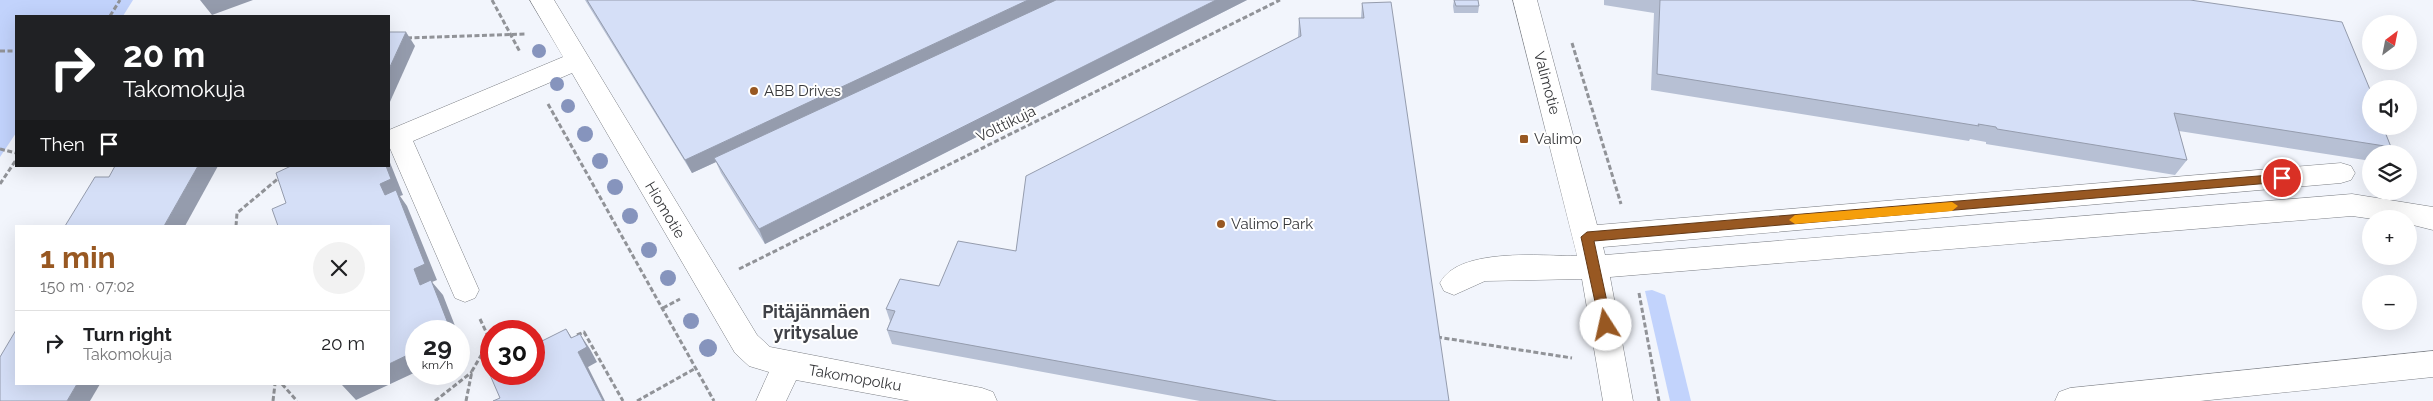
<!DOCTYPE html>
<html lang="en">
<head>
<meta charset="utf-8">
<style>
  body { margin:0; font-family:Raleway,sans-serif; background:#f2f2f2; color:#202124; height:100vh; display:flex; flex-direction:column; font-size:19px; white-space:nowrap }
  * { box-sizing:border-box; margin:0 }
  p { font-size:16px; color:#757577 }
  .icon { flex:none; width:28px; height:28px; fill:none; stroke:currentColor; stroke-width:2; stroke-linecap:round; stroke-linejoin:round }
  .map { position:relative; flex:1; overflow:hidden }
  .drawer { position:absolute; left:15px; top:225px; width:375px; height:160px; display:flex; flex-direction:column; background:#fff; border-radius:0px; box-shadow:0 5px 20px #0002 }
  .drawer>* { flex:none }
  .top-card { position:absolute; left:15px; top:15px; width:375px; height:152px; border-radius:0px; box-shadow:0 5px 20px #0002; background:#202124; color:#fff; overflow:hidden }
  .needle { width:32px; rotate:32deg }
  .tools { position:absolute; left:2362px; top:15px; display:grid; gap:10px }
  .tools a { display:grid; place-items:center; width:55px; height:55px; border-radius:50%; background:#fff; box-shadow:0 5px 20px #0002; font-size:25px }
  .speed { position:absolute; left:405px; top:320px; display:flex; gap:10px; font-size:25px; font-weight:700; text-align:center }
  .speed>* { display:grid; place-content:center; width:65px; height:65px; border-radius:50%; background:#fff; box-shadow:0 5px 20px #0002; line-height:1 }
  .speed small { font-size:12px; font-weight:400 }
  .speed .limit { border:8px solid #d22; background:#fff; color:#111 }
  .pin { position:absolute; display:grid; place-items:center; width:42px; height:42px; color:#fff; margin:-21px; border:2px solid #fff; border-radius:50%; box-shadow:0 1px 5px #0007 }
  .me { position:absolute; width:55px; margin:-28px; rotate:350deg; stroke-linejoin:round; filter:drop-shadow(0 0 4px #0008) }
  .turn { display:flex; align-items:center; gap:18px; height:105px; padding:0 25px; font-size:22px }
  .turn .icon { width:65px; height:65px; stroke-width:2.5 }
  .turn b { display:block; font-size:35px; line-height:42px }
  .then { display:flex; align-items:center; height:48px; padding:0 25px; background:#0003; gap:10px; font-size:19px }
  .round { display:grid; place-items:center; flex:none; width:52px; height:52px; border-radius:26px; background:#f2f2f2 }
  .summary { display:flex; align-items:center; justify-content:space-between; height:85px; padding:0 25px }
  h1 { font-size:30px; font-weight:700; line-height:38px; color:#985822 }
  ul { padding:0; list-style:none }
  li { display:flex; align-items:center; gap:15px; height:65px; padding:0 25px; border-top:1px solid #e0e0e0 }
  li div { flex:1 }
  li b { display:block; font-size:19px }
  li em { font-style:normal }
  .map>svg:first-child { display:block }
</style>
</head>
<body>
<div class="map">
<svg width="2433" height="401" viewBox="0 0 2433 401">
  <rect width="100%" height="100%" fill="#f2f5fc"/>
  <g fill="#c2d3fc">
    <path d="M 0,0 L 133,0 L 123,16 L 16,16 L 16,133 L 0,157 Z"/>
    <path d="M 1652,290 L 1665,295 L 1691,401 L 1670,401 L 1645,291 Z"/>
  </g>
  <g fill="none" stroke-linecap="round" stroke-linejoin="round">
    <g stroke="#7c7f85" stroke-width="1">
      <g id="minor">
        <path d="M 530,0 L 554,0 L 757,335 L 770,347 L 982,388 L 993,392 L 997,401 L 910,401 L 796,380 L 786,401 L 756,401 L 769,372 L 749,366 L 735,353 L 572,73 L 413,141 L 479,290 L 475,298 L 465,302 L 455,298 L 389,146 L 389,130 L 563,57 Z"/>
        <path d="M 1513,0 L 1537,0 L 1597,225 L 2341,163 L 2351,166 L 2355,173 L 2351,180 L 2341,183 L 1603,247 L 1605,255 L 2352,194 L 2433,207 L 2433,230 L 2409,224 L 2409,219 L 2373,219 L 2352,216 L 1610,277 L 1633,401 L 1603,401 L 1582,279 L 1485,281 L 1454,295 L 1444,291 L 1440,283 C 1458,247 1542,256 1577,256 Z"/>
        <path d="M 2433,351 L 2433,377 L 2200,401 L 2055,401 L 2059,392 L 2070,388 Z"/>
      </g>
    </g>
    <g stroke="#919398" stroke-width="3" stroke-dasharray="5 2.5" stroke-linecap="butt">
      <path d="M 492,0 L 520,52"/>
      <path d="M 110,16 L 120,0"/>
      <path d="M 407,38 L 526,34"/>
      <path d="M 1572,43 L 1621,204"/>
      <path d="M 0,51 L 16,51"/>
      <path d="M 548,104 L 714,401"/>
      <path d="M 0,149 L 16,153"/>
      <path d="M 0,184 L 16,160"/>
      <path d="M 236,226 L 237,213 L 280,177"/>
      <path d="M 739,269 L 1280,0"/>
      <path d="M 1639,293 L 1659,401"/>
      <path d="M 663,308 L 680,299"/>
      <path d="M 480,319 L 490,340"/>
      <path d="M 502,331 L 519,323 L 522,331"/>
      <path d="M 577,335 L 584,332 L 623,401"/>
      <path d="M 1437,337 L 1572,358"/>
      <path d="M 282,384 L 297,401"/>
      <path d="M 273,401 L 275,384"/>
      <path d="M 435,401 L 472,372"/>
      <path d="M 466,401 L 472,371 L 490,340"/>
      <path d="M 637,401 L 696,368"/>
    </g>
    <use href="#minor" fill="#fff" fill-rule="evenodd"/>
  </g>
  <g fill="#8694bd">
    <circle cx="539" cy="51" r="7"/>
    <circle cx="557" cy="84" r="7"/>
    <circle cx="568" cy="106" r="7"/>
    <circle cx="585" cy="134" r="8"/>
    <circle cx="600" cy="161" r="8"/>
    <circle cx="615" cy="187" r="8"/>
    <circle cx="630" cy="216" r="8"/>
    <circle cx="649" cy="250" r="8"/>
    <circle cx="668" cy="278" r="8"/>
    <circle cx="691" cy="321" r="8"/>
    <circle cx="708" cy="348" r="9"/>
  </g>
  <g fill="#b7c0d4">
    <path d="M 585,0 L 1247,0 L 765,244 L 721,173 L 716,162 L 692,173 Z"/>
    <path d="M 1454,0 L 1479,6 L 1478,13 L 1454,13 L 1453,6 Z"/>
    <path d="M 1604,0 L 2190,0 L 2386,127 L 2384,129 L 2391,147 L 2384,154 L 2371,154 L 2371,161 L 2179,131 L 2187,160 L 2175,175 L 1986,144 L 1986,142 L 1970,139 L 1969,141 L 1651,90 L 1654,13 L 1604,5 Z"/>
    <path d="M 1362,3 L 1449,401 L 1200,401 L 892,344 L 887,330 L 890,321 L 886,309 L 939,286 L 1016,251 L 1298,37 L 1299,18 L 1361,18 Z"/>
  </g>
  <g fill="#959cad">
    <path d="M 200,0 L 253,0 L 212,15 Z"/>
    <path d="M 1028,0 L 1060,0 L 714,158 L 716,162 L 692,173 L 685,160 Z"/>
    <path d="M 1216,0 L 1247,0 L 765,244 L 759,229 Z"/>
    <path d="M 406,32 L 415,46 L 389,104 L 389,69 Z"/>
    <path d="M 389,160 L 403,195 L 400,196 L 407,206 L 437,280 L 432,282 L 443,295 L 457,331 L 451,331 L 420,285 L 380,184 L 386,166 L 389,166 Z"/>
    <path d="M 198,166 L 218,166 L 185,226 L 164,226 Z"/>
    <path d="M 566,329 L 576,344 L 580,334 L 590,349 L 597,362 L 588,367 L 605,401 L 603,401 Z"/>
    <path d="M 459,335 L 465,349 L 459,352 Z"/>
    <path d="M 416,351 L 416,372 L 356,400 L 342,385 L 345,384 L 389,384 L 389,364 Z"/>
    <path d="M 77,384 L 100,384 L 90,401 L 67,401 Z"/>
  </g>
  <g fill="#d5dff7" stroke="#959cad">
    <path d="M 587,0 L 1028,0 L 685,160 Z"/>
    <path d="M 1056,0 L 1216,0 L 759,229 L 714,158 Z"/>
    <path d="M 1454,0 L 1478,0 L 1479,6 L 1456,6 Z"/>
    <path d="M 1660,0 L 2190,0 L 2342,22 L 2371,92 L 2371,126 L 2386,126 L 2386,127 L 2383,127 L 2391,147 L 2174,113 L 2187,160 L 1997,129 L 1996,127 L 1978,124 L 1979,126 L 1657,74 Z"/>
    <path d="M 1391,2 L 1449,401 L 1277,401 L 887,330 L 895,311 L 886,309 L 900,279 L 939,286 L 958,241 L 1016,251 L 1026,176 L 1301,36 L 1299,18 L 1364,18 L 1362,3 Z"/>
    <path d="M 389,32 L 406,32 L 389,69 Z"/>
    <path d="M 115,166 L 198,166 L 164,226 L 65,226 L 95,177 L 109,177 Z"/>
    <path d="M 291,166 L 386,166 L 391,179 L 380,184 L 385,195 L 396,190 L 425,264 L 414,269 L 420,285 L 431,280 L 451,331 L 416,331 L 416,351 L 389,364 L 389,226 L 278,226 L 272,209 L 286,203 L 276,173 Z"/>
    <path d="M 566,329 L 571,338 L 580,334 L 587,347 L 578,352 L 603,401 L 493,401 L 500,398 L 487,368 L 491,366 L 491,374 L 534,374 L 534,345 Z"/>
    <path d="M 16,330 L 16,384 L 77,384 L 67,401 L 0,401 L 0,357 Z"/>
  </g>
  <path fill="#985822" stroke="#633916" d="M 2282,174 L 2287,178 L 2282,182 L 1594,241 L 1612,325 L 1606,330 L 1600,325 L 1581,237 L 1587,232 Z"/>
  <path fill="#f59e0b" d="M 1952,202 L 1958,206 L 1952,211 L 1795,224 L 1789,220 L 1795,215 Z"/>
  <g fill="#985822" stroke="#fff" stroke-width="2">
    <circle cx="754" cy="91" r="5"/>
    <rect x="1519" y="134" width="10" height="10" rx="2.5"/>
    <circle cx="1221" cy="224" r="5"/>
  </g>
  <g text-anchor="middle" stroke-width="4" stroke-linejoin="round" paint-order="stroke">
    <g font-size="15" fill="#37383b" stroke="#fff">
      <text transform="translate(1547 83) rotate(75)" y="5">Valimotie</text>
      <text transform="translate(1006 124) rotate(-26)" y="5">Volttikuja</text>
      <text transform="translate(665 210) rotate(59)" y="5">Hiomotie</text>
      <text transform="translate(855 378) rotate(10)" y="5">Takomopolku</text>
    </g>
    <g font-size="15" fill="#37383b" stroke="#fff" text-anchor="start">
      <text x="764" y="96">ABB Drives</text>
      <text x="1534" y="144">Valimo</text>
      <text x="1231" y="229">Valimo Park</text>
    </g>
    <g font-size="18" font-weight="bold" fill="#404248" stroke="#fff">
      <text x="816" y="318">Pitäjänmäen<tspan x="816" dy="21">yritysalue</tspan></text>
    </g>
  </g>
</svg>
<div class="tools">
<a><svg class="needle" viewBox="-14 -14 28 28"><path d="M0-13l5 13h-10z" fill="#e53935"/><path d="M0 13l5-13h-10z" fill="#757577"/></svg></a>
<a><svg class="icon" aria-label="sound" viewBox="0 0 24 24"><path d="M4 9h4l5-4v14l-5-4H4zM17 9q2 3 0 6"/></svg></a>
<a><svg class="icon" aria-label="layers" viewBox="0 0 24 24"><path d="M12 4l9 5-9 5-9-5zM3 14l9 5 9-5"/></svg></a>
<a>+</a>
<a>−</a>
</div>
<div class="speed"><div>29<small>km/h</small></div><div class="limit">30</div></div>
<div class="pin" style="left:2282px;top:178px;background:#d93025"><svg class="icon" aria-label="arrive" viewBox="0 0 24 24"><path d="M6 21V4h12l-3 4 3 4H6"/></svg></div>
<svg class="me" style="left:1606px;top:325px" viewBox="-20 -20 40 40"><circle r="19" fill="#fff"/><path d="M0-13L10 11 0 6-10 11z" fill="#985822"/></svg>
<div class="top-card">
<div class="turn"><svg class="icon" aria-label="right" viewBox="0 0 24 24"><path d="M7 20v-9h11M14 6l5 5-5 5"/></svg><div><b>20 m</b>Takomokuja</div></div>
<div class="then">Then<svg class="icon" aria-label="arrive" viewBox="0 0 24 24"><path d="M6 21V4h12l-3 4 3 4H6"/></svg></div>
</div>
<section class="drawer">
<div class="summary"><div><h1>1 min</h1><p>150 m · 07:02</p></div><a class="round"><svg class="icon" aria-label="close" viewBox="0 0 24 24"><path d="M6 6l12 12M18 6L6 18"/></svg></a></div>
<ul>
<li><svg class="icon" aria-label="right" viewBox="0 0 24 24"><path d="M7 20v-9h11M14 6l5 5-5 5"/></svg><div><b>Turn right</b><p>Takomokuja</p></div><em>20 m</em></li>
</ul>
</section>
</div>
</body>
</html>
